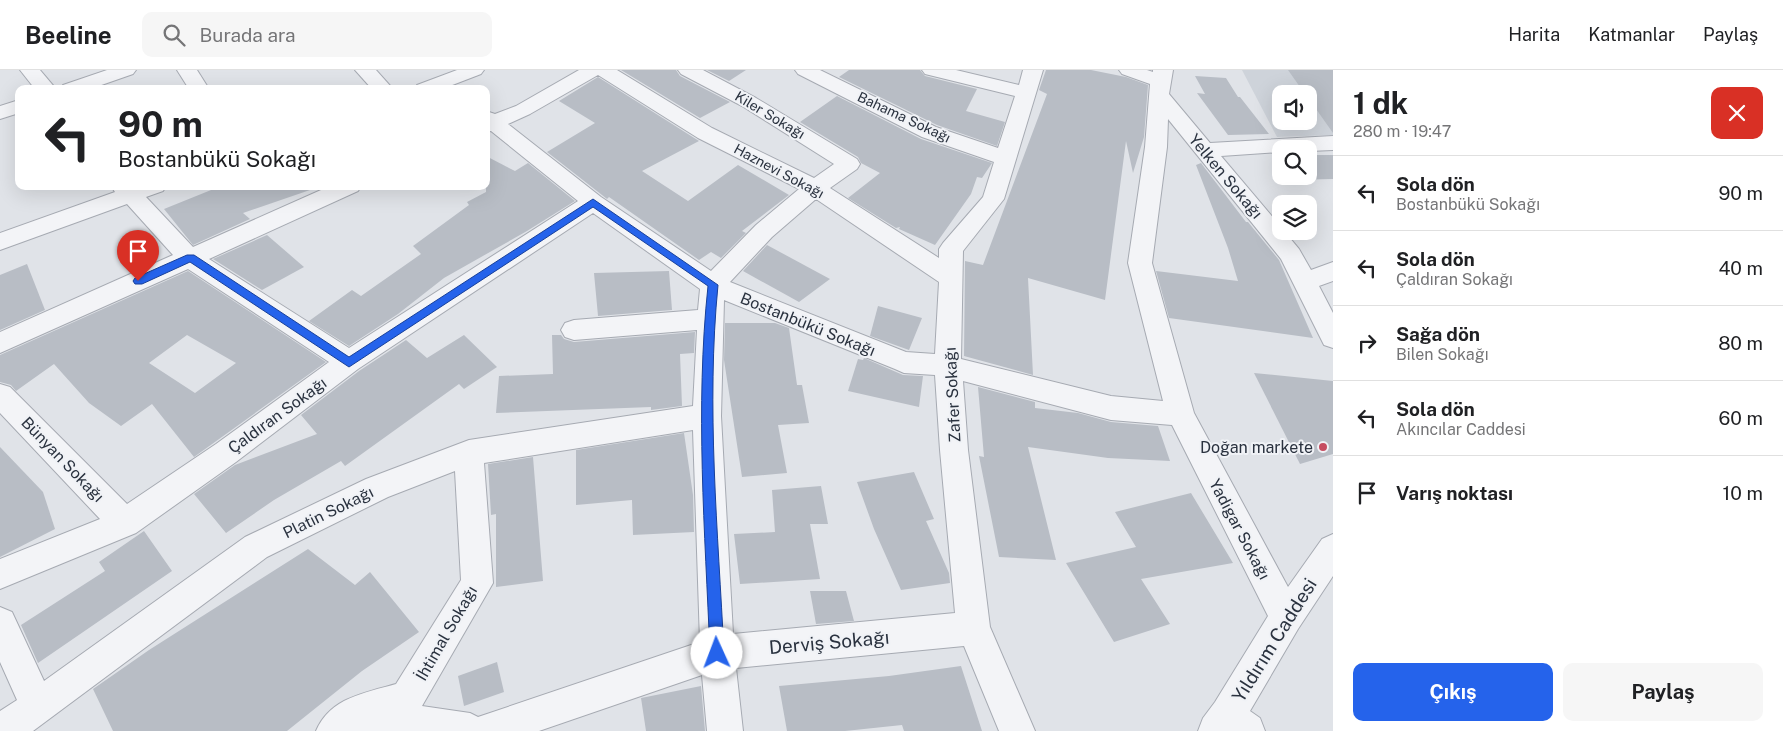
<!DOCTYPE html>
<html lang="tr">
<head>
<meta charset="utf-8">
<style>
  body { margin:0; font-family:"Public Sans",sans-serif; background:#f6f6f6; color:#202124; height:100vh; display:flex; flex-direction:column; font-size:19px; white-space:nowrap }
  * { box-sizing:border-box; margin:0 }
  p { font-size:16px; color:#757577 }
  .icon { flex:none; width:28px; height:28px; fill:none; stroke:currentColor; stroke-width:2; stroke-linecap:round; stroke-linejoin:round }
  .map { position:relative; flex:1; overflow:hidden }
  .details { display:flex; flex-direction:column; background:#fff; width:450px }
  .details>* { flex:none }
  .hud { position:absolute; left:15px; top:15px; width:475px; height:105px; border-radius:10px; box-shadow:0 5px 20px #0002; background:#fff; color:#202124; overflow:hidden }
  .controls { position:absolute; left:1272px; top:15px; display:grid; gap:10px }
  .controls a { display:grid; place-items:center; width:45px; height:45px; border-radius:10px; background:#fff; box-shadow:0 5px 20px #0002; font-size:25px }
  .pin { position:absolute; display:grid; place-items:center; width:42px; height:42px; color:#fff; margin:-51px -21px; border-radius:50% 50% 50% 0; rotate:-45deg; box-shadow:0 0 5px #0007 }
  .pin .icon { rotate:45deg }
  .me { position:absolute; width:55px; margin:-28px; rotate:358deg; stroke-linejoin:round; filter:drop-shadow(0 0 4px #0008) }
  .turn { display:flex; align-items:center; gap:18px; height:105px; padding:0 20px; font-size:22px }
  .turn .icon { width:65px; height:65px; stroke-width:2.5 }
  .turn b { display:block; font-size:35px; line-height:42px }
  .round { display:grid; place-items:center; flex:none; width:52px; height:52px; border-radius:10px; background:#f6f6f6 }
  .overview { display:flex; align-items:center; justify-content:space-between; height:85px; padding:0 20px }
  h1 { font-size:30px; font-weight:700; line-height:38px }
  .primary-button { display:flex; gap:10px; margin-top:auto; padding:10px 20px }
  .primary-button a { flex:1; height:58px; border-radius:10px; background:#2563eb; color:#fff; font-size:20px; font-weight:700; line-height:58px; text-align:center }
  .primary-button a+a { background:#f6f6f6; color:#202124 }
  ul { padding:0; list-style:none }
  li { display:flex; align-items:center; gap:15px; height:75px; padding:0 20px; border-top:1px solid #e0e0e0 }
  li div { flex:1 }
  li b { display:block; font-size:19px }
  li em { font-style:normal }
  header { display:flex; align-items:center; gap:30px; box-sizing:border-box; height:70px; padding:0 25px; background:#fff; border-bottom:1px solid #e0e0e0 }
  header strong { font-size:24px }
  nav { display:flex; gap:28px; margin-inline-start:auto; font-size:18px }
  .search { width:350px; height:45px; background:#f6f6f6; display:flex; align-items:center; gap:12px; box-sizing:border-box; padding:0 18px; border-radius:10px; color:#757577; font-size:19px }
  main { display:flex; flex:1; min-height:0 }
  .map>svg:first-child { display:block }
</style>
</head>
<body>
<header>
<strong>Beeline</strong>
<div class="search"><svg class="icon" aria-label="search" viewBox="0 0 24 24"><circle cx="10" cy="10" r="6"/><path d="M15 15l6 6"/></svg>Burada ara</div>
<nav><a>Harita</a><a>Katmanlar</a><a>Paylaş</a></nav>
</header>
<main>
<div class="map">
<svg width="1333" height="661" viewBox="0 0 1333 661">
  <rect width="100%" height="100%" fill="#e0e3e8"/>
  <path fill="#ced3da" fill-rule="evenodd" d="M 1242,0 L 1333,0 L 1333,65 L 1277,67 ZM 1281,24 L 1309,24 L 1309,51 L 1281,51 Z"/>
  <g fill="#b8bdc5" fill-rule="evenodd">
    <path d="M 621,0 L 676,0 L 680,6 L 730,32 L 700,48 Z"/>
    <path d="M 707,0 L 746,0 L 729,11 Z"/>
    <path d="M 849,0 L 920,0 L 925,6 L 977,19 L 966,41 L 1005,52 L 997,76 L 937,55 L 839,7 Z"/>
    <path d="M 1046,0 L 1091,0 L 1126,7 L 1148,15 L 1144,67 L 1133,103 L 1126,71 L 1105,230 L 1028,208 L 1033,305 L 964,286 L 965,191 L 983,195 L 1047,24 L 1039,20 Z"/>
    <path d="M 1288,0 L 1333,0 L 1333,63 L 1309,29 L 1309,24 L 1305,24 Z"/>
    <path d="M 1195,6 L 1226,8 L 1238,27 L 1240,27 L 1269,64 L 1228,65 L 1197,23 L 1205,24 Z"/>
    <path d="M 598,7 L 699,71 L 642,101 L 688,131 L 738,95 L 789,125 L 742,161 L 746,163 L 721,188 L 711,182 L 699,190 L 609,127 L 607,129 L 602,125 L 547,82 L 595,53 L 559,31 Z"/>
    <path d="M 837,26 L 921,69 L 992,93 L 982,108 L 977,107 L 971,124 L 935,175 L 899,159 L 900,157 L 896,158 L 848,128 L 880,103 L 861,93 L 858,87 L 800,52 Z"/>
    <path d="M 1309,85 L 1333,85 L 1333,109 L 1291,110 L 1288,106 L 1309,106 Z"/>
    <path d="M 486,86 L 515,101 L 528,93 L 575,131 L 527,161 L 444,208 L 398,244 L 349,276 L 309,251 L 352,220 L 361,226 L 421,184 L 413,176 L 469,135 L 467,132 L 486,122 Z"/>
    <path d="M 1201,93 L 1246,152 L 1248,152 L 1279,190 L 1313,268 L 1169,248 L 1156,201 L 1238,211 L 1228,178 L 1196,95 Z"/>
    <path d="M 221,116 L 309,116 L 310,120 L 243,143 L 250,149 L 193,175 L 164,139 Z"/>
    <path d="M 267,165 L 304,197 L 262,220 L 213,189 Z"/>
    <path d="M 767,175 L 830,209 L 799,232 L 743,201 Z"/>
    <path d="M 27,194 L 45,240 L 0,260 L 0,205 Z"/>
    <path d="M 188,201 L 326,292 L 194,387 L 152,334 L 121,356 L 89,333 L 54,294 L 16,321 L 11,315 L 0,312 L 0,285 ZM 187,265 L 236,293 L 195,323 L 149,293 Z"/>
    <path d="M 669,201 L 672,240 L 598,246 L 594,203 Z"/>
    <path d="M 878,236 L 922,248 L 909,280 L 870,266 Z"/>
    <path d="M 725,253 L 775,253 L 789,258 L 797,315 L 802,315 L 809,353 L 778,355 L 787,403 L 742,407 L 724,290 Z"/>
    <path d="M 695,262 L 694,283 L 680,284 L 682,336 L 651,340 L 651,337 L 496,343 L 499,306 L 553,304 L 552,265 L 561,265 L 564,269 L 574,272 Z"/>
    <path d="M 464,265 L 497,297 L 464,319 L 459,314 L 345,396 L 341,391 L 274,430 L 226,463 L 194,424 L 235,395 L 317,364 L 301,345 L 359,301 L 406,270 L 427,288 Z"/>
    <path d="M 864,288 L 903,305 L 923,306 L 919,337 L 848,321 L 858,289 L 863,290 Z"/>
    <path d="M 1254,303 L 1333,311 L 1333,384 L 1300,394 Z"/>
    <path d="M 978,317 L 1035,332 L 1035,338 L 1078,343 L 1111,352 L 1158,356 L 1170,391 L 1108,388 L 1028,377 L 1056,490 L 999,487 L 979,386 L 984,387 Z"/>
    <path d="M 684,363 L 693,425 L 694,462 L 633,465 L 632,430 L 576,435 L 576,380 Z"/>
    <path d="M 0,377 L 43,422 L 55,459 L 0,487 Z"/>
    <path d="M 533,387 L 543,511 L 496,517 L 496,444 L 491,445 L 488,394 Z"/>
    <path d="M 914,402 L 934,449 L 926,451 L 949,503 L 950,513 L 901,520 L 874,459 L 857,412 Z"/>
    <path d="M 821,416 L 828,454 L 810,454 L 820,509 L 740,514 L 734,464 L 775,462 L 772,420 Z"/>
    <path d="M 1191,423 L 1233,493 L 1141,509 L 1170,554 L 1114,572 L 1066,493 L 1136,477 L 1115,442 Z"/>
    <path d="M 144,461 L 172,501 L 38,593 L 21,555 L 105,501 L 99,492 Z"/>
    <path d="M 308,479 L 355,515 L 370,502 L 419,562 L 362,601 L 287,661 L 113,661 L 93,619 L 149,580 Z"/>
    <path d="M 810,521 L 846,521 L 854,551 L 816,554 Z"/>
    <path d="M 497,592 L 504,622 L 464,636 L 458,606 Z"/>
    <path d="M 961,596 L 982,661 L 904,661 L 902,655 L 845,661 L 787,661 L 779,616 L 889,606 Z"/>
    <path d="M 701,616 L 705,661 L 646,661 L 641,628 Z"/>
  </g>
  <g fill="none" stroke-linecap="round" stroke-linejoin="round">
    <g stroke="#a6aab2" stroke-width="2">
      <g id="minor">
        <path d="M 20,0 L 40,0 L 56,19 L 35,19 Z"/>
        <path d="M 107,0 L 136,0 L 133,4 L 90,19 L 60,19 L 63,15 Z"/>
        <path d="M 177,0 L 197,0 L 209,19 L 189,19 Z"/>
        <path d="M 355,0 L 376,0 L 393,19 L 372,19 Z"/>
        <path d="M 457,0 L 484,0 L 481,4 L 442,19 L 414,19 L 417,15 Z"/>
        <path d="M 579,0 L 617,0 L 712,58 L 814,108 L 834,94 L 742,36 L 681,4 L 678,0 L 703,0 L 756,28 L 857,89 L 860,94 L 857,99 L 830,118 L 939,188 L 939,179 L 943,173 L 983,127 L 994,92 L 922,67 L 798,4 L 795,0 L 820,0 L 936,57 L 998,78 L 1015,26 L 925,4 L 922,0 L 956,0 L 1019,15 L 1023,0 L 1043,0 L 1004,129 L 963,181 L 961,289 L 1111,326 L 1163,331 L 1128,193 L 1145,77 L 1150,14 L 1122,4 L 1119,0 L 1147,0 L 1153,2 L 1153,0 L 1173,0 L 1169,24 L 1210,73 L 1333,66 L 1333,80 L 1309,81 L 1309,79 L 1281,79 L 1281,82 L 1221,86 L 1281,157 L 1281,161 L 1284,161 L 1299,179 L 1311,200 L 1333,192 L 1333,211 L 1319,216 L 1333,243 L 1333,278 L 1324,275 L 1281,189 L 1168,49 L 1167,77 L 1152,193 L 1194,343 L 1288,517 L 1322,469 L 1333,464 L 1333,506 L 1298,559 L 1250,641 L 1260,648 L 1265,661 L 1198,661 L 1203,648 L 1215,632 L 1268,546 L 1172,355 L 1111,350 L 963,311 L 968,380 L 990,557 L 1035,661 L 999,661 L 964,576 L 736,598 L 743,661 L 707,661 L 702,605 L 539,661 L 316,661 C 330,628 364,623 396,614 L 461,510 L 455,401 L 388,427 L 267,487 L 33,661 L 0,661 L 0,641 L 17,630 L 0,592 L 0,537 L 12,542 L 44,611 L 245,467 L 366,409 L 469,370 L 693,336 L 697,260 L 574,270 L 565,267 L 561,260 L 565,253 L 574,250 L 698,240 L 700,219 L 593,143 L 358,299 L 236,392 L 136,463 L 0,519 L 0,489 L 100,449 L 0,343 L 0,314 L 10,317 L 127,434 L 216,374 L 329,292 L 188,199 L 0,283 L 0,262 L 173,185 L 127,134 L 0,180 L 0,163 L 115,122 L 111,116 L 166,116 L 163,121 L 146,127 L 193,177 L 330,116 L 361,116 L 358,121 L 209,189 L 349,278 L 578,131 L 491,61 L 486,62 L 486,41 L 495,44 L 516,36 ZM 598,5 L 698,68 L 799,119 L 756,155 L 711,201 L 601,127 L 508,54 L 530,44 ZM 816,129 L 939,212 L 935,284 L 906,282 L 730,212 L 772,167 ZM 724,230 L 895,299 L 904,303 L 935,305 L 940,380 L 955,543 L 733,564 L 721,346 ZM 693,360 L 700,572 L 478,647 L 470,643 L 422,636 L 493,513 L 484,393 Z"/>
        <path d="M 19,30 L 19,43 L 0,49 L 0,36 Z"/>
      </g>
    </g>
    <use href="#minor" fill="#f3f4f7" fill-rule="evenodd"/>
  </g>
  <path fill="#2563eb" stroke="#184099" d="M 593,129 L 718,215 C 706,337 718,461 724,583 L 722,588 L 717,590 L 712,588 L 710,583 C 705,461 695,338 708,216 L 593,137 L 349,297 L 190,192 L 142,214 L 135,214 L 133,211 L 135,208 L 187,185 L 194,185 L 349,287 Z"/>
  <circle fill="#c64d61" stroke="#f0f2f6" stroke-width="2" cx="1323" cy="377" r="5"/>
  <g text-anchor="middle" stroke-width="4" stroke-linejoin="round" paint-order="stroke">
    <g font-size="14" fill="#2a323f" stroke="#f0f2f6">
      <text transform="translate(770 45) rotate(31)" y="5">Kiler Sokağı</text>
      <text transform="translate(904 47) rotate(25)" y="5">Bahama Sokağı</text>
      <text transform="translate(779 101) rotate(28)" y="5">Haznevi Sokağı</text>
    </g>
    <g font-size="16" fill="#2a323f" stroke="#f0f2f6">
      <text transform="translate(1226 106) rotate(50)" y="6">Yelken Sokağı</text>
      <text transform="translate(808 254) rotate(22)" y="6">Bostanbükü Sokağı</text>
      <text transform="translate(952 325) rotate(-93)" y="6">Zafer Sokağı</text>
      <text transform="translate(277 345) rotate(-36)" y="6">Çaldıran Sokağı</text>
      <text transform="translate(63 389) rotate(46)" y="6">Bünyan Sokağı</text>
      <text transform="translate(328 442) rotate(-26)" y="6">Platin Sokağı</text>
      <text transform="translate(1240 459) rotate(62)" y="6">Yadigar Sokağı</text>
      <text transform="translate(446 563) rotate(-60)" y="6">İhtimal Sokağı</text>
    </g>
    <g font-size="16" fill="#2a323f" stroke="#f0f2f6" text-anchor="end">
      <text x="1313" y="383">Doğan markete</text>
    </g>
    <g font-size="19" fill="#2a323f" stroke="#f0f2f6">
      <text transform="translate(1274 570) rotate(-58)" y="7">Yıldırım Caddesi</text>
      <text transform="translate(829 572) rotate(-5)" y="7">Derviş Sokağı</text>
    </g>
  </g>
</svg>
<div class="controls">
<a><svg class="icon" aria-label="sound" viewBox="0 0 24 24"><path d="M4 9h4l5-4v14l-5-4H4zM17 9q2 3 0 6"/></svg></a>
<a><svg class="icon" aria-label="search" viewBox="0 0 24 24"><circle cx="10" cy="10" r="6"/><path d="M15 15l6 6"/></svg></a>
<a><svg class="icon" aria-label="layers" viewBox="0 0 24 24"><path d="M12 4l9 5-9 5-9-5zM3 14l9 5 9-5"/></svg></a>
</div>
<div class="pin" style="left:138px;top:211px;background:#d93025"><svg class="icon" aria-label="arrive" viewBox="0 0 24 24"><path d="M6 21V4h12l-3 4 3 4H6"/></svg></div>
<svg class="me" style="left:717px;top:583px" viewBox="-20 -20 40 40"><circle r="19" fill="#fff"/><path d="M0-13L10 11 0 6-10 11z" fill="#2563eb"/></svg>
<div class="hud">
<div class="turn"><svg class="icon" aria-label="left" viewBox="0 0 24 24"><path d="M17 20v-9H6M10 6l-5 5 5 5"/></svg><div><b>90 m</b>Bostanbükü Sokağı</div></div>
</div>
</div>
<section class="details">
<div class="overview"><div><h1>1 dk</h1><p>280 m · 19:47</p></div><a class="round" style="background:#d93025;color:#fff"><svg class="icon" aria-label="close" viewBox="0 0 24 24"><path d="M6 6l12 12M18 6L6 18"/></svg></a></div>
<ul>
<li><svg class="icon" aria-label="left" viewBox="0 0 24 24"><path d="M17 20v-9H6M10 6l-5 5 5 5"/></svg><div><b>Sola dön</b><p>Bostanbükü Sokağı</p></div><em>90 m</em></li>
<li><svg class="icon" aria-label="left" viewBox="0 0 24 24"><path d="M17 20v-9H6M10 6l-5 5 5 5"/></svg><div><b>Sola dön</b><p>Çaldıran Sokağı</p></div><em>40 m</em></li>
<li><svg class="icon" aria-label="right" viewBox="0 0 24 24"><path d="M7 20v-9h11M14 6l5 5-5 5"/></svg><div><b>Sağa dön</b><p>Bilen Sokağı</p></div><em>80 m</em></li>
<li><svg class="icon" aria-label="left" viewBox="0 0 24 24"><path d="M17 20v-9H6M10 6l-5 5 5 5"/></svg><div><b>Sola dön</b><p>Akıncılar Caddesi</p></div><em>60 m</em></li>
<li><svg class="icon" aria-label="arrive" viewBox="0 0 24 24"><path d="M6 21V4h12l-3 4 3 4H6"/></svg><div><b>Varış noktası</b></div><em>10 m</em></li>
</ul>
<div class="primary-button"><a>Çıkış</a><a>Paylaş</a></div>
</section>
</main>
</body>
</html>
